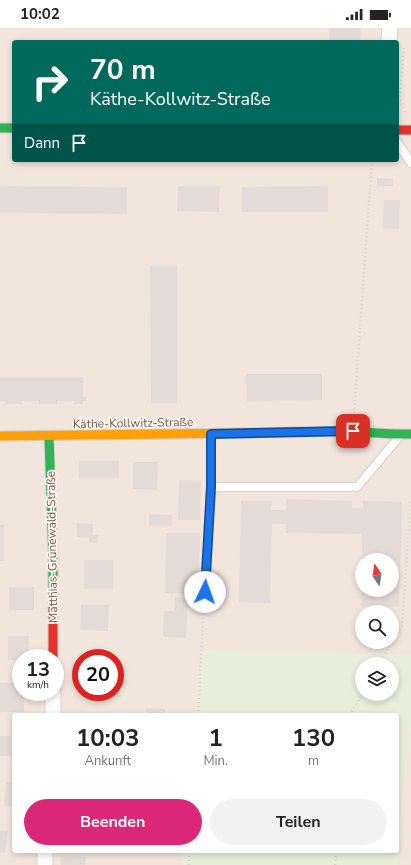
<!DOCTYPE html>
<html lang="de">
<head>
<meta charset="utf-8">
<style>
  body { margin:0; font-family:"Nunito Sans",sans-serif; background:#f2f2f2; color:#222; height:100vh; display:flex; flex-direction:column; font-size:15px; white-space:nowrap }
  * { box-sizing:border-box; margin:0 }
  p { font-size:13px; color:#767676 }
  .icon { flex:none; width:22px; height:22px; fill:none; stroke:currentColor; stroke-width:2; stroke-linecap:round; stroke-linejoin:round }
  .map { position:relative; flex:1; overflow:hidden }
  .sheet { position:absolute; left:12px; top:685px; width:387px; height:140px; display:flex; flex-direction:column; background:#fff; border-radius:4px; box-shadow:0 2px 6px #0003 }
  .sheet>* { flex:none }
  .banner { position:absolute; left:12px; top:12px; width:387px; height:122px; border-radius:4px; box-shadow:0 2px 6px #0003; background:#00695c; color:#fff; overflow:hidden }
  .needle { width:26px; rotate:348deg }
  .controls { position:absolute; left:355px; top:525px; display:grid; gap:8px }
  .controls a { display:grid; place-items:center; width:44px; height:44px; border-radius:50%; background:#fff; box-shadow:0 2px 6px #0003; font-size:20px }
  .speed { position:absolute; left:12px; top:621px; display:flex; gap:8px; font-size:20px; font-weight:700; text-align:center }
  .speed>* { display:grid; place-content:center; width:52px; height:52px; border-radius:50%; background:#fff; box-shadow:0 2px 6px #0003; line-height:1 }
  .speed small { font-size:10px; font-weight:400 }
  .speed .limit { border:6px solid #d22; background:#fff; color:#111 }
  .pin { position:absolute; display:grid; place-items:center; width:34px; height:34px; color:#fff; margin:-17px; border-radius:8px; box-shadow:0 2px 6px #0006 }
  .me { position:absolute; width:44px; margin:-22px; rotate:3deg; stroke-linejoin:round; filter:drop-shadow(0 0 3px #0008) }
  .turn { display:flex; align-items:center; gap:14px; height:84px; padding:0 12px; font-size:18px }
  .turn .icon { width:52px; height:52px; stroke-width:2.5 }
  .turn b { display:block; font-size:28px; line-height:34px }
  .then { display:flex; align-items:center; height:38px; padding:0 12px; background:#0003; gap:8px; font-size:15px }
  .eta { display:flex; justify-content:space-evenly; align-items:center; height:68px; text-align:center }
  .eta b { font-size:24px; font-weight:700; line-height:28px }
  .button { display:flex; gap:8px; margin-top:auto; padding:8px 12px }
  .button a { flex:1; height:46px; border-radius:24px; background:#db2777; color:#fff; font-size:16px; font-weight:700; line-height:46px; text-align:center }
  .button a+a { background:#f2f2f2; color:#222 }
  .status { display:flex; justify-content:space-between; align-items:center; height:28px; padding:0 20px; background:#fff; direction:ltr }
  .status svg { height:11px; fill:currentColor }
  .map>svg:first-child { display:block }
</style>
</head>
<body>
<div class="status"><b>10:02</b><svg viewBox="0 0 49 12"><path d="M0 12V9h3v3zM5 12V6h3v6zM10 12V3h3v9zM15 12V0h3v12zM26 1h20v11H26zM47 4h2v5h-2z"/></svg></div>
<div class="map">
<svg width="411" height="837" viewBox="0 0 411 837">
  <rect width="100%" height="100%" fill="#f8f3ee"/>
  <path fill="#f1e5dc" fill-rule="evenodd" d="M 0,0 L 411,0 L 411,837 L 0,837 ZM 14,14 L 397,14 L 397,132 L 14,132 ZM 362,532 L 392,532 L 392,562 L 362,562 ZM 362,584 L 392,584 L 392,614 L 362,614 ZM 21,630 L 55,630 L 55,664 L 21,664 ZM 81,630 L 115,630 L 115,664 L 81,664 ZM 362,636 L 392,636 L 392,666 L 362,666 ZM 14,687 L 397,687 L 397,823 L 14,823 Z"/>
  <path fill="#e8eed9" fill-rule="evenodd" d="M 202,622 L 411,627 L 411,698 L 398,837 L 181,837 L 182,823 L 397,823 L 397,687 L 195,687 ZM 362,636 L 392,636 L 392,666 L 362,666 Z"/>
  <g fill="#e5dbd6">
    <path d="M 329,0 L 361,0 L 360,14 L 329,14 Z"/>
    <path d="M 377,150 L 393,151 L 393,158 L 377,158 Z"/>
    <path d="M 0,158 L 127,159 L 127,186 L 0,185 Z"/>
    <path d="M 178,158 L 220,158 L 219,184 L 177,183 Z"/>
    <path d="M 328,158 L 328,184 L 242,184 L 242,159 Z"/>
    <path d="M 384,172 L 400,172 L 399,201 L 383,201 Z"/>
    <path d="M 150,238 L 177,238 L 177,375 L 151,375 Z"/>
    <path d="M 246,346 L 322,346 L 322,372 L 247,373 Z"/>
    <path d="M 0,349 L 83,349 L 83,369 L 86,369 L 86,373 L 83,373 L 83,376 L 74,376 L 74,373 L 57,373 L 57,376 L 39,376 L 39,373 L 22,373 L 22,376 L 5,376 L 5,373 L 0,373 Z"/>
    <rect x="79" y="433" width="40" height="17"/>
    <path d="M 133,434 L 158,434 L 157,462 L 133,461 Z"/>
    <path d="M 179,452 L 201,453 L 200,492 L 178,492 Z"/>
    <path d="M 286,471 L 352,473 L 352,480 L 363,480 L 363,473 L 402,474 L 399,579 L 361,578 L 361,562 L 392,562 L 392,532 L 362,532 L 362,506 L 286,505 L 286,496 L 272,496 L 270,575 L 239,574 L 241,473 L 272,473 L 271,482 L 286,482 Z"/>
    <path d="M 149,486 L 172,487 L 172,498 L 149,498 Z"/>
    <path d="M 77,495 L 93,496 L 93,507 L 98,507 L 97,515 L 89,515 L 89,509 L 77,509 Z"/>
    <rect x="0" y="497" width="4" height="36"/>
    <path d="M 166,505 L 200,505 L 199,566 L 165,565 Z"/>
    <rect x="84" y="532" width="29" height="29"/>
    <rect x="9" y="559" width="25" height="23"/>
    <path d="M 175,569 L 188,570 L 186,610 L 163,609 L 164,583 L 174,583 Z"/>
    <path d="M 81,577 L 109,577 L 108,603 L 80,602 Z"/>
    <path d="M 8,608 L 29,608 L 29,630 L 21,630 L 21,632 L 8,632 Z"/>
    <rect x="84" y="628" width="25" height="2"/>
    <path d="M 0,655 L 21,655 L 21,664 L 24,664 L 24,684 L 0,684 Z"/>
    <path d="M 146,680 L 165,681 L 165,687 L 146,687 Z"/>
    <rect x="0" y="708" width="14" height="20"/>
    <path d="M 6,754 L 14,755 L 14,779 L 4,778 Z"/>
    <path d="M 0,803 L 8,803 L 5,825 L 0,825 Z"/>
    <path d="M 61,828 L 86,829 L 85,837 L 61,837 Z"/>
  </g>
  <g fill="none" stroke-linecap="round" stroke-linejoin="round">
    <g stroke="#d7cfca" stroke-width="10">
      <g id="lane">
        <path d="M 397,114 L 411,135"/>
        <path d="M 211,459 L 357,459 L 399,409"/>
        <path d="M 205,564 L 211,459 L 211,407"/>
      </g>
    </g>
    <g stroke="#d7cfca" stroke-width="17">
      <g id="street">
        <path d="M 389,14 L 390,0"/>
        <path d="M 53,687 L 53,664"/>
        <path d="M 45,837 L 45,823"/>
      </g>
    </g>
    <g stroke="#d8cfca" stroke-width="11">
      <g id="fast">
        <path d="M 0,100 L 14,100"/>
        <path d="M 245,405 L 342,403 L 394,406 L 411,406"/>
        <path d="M 49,408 L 53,530 L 53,569"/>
      </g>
    </g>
    <g stroke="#d8cfca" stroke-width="11">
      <path id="slow" d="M 0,408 L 245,405"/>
    </g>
    <g stroke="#d8cfca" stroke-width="11">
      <g id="jam">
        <path d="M 397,102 L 411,102"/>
        <path d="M 53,569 L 53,630"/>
      </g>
    </g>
    <g stroke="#dad2d0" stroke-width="2.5" stroke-dasharray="1 3" stroke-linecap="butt">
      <path d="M 404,20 L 400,69 L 405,84"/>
      <path d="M 354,385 L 372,132"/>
      <path d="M 379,636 L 402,598 L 411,473"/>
      <path d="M 198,687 L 204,574"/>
      <path d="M 350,687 L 362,666"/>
      <path d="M 189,837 L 190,823"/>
      <path d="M 335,837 L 336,823"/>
    </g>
    <use href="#lane" stroke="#fefdfc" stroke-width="8"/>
    <use href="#street" stroke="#fefdfc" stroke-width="15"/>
    <use href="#fast" stroke="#30b455" stroke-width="9"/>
    <use href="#slow" stroke="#ff9f0a" stroke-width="9"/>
    <use href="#jam" stroke="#e5322d" stroke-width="9"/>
  </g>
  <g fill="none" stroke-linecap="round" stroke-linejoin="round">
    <g stroke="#114b97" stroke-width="10">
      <path id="route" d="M 205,564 L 211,459 L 211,406 L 353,403"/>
    </g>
    <use href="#route" stroke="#1a73e8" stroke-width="7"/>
  </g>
  <g text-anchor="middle" stroke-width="3.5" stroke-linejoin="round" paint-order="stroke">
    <g font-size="12" fill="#77584e" stroke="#fff8f1">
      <text transform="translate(133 395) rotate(-1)" y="4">Käthe-Kollwitz-Straße</text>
      <text transform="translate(52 519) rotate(-91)" y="4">Matthias-Grünewald-Straße</text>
    </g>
  </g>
</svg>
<div class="controls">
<a><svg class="needle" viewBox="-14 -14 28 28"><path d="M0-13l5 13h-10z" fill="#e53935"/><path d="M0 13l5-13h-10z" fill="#767676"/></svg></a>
<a><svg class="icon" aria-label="search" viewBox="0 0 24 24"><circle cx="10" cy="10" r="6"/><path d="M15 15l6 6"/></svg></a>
<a><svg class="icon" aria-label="layers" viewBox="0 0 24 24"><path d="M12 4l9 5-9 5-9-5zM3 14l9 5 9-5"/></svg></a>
</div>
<div class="speed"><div>13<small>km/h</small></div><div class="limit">20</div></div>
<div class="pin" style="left:353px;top:403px;background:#d93025"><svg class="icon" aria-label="arrive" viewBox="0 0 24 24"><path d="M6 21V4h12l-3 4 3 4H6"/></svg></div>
<svg class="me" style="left:205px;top:564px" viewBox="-20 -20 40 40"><circle r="19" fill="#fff"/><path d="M0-13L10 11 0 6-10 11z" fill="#1a73e8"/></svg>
<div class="banner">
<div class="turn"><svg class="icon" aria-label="right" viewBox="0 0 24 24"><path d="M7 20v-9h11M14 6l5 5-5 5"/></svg><div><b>70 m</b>Käthe-Kollwitz-Straße</div></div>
<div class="then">Dann<svg class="icon" aria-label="arrive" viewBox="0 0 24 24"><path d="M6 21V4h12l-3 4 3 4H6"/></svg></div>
</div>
<section class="sheet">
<div class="eta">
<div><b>10:03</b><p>Ankunft</p></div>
<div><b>1</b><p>Min.</p></div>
<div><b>130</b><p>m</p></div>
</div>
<div class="button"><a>Beenden</a><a>Teilen</a></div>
</section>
</div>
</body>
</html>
